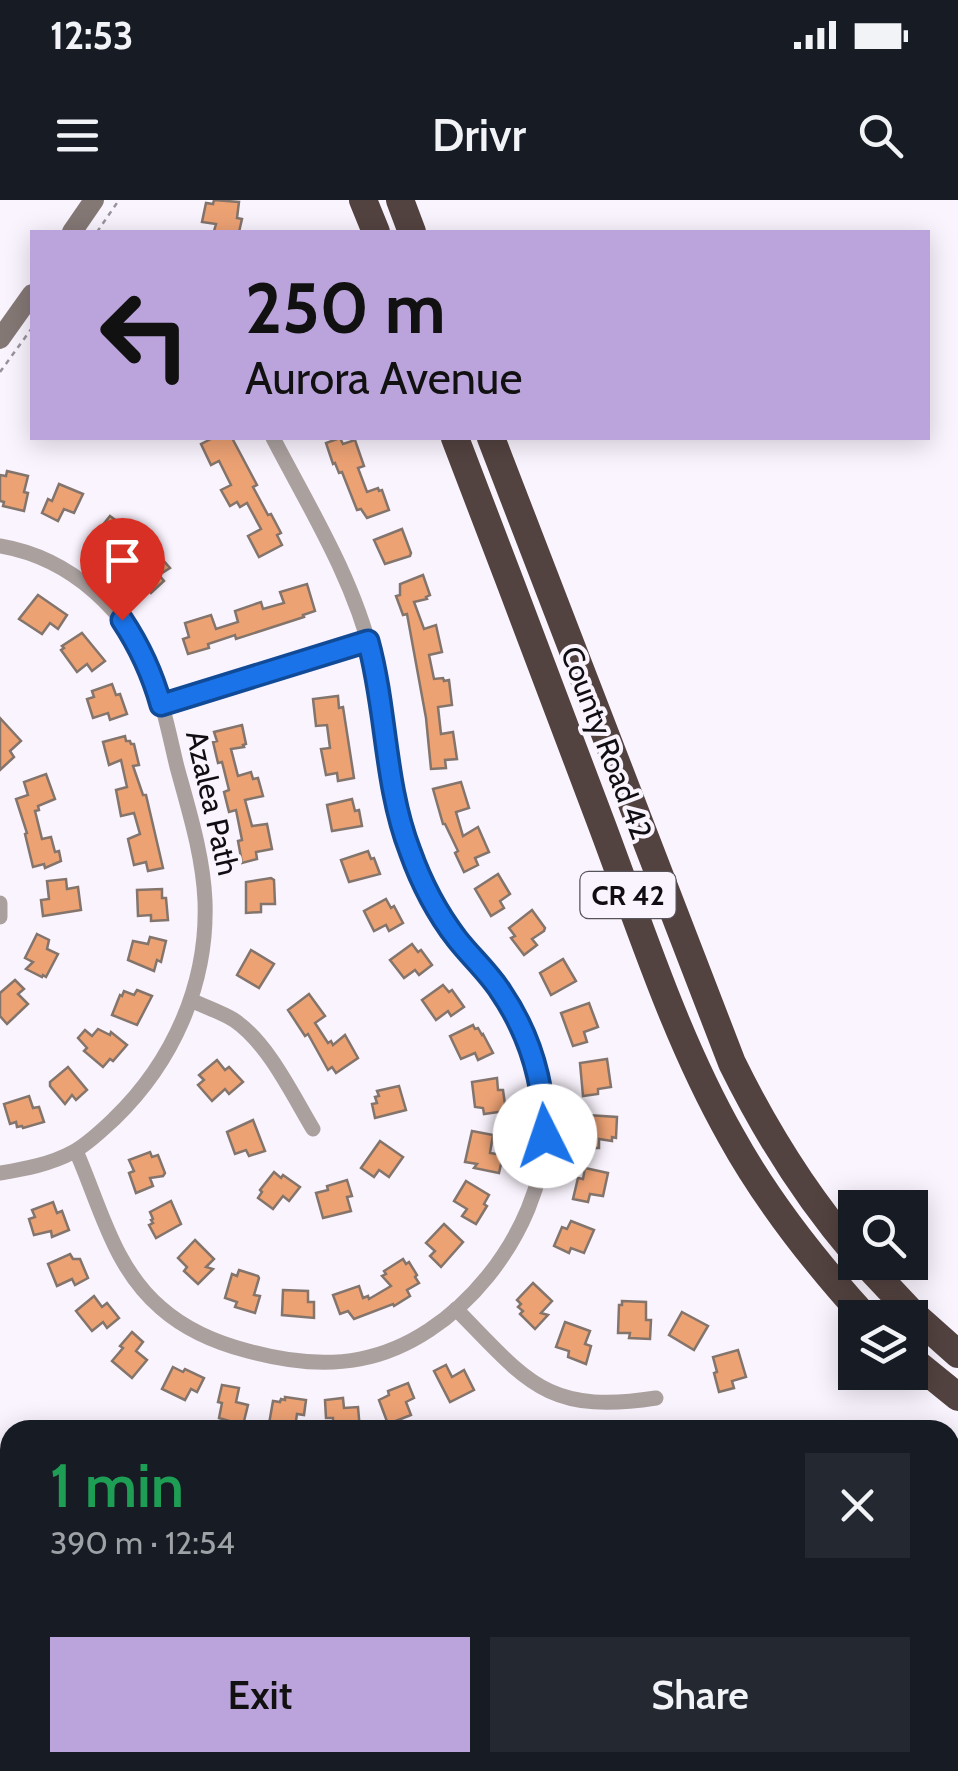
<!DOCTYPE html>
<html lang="en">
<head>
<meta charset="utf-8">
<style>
  body { margin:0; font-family:Cabin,sans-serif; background:#242831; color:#f1f3f6; height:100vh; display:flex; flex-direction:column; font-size:38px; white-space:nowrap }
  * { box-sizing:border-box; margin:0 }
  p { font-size:32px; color:#9ea1a6 }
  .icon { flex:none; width:55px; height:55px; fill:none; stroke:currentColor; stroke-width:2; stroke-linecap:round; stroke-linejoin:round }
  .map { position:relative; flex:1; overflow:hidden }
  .side { position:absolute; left:0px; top:1220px; width:960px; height:352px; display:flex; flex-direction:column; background:#171b24; border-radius:30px 30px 0 0; box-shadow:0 5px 25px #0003 }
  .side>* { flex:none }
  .top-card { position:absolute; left:30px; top:30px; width:900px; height:210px; border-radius:0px; box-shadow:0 5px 25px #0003; background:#bba4db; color:#111; overflow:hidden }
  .buttons { position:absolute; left:838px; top:990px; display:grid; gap:20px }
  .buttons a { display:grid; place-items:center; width:90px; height:90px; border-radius:0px; background:#171b24; box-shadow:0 5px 25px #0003; font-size:50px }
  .pin { position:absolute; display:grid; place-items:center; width:85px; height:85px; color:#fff; margin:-102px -42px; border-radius:50% 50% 50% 0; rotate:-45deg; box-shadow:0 0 10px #0007 }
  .pin .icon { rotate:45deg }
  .me { position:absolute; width:110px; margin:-55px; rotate:356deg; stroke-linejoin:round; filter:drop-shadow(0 0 8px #0008) }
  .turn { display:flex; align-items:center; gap:35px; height:210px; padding:0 50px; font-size:45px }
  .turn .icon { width:130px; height:130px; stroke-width:2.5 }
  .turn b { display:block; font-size:70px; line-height:85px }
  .round { display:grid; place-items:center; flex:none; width:105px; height:105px; border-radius:0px; background:#242831 }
  .head { display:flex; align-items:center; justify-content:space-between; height:170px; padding:0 50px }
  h1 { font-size:60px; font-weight:600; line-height:75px; color:#1e9e55 }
  .cta { display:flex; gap:20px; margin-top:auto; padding:20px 50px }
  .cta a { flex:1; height:115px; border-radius:0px; background:#bba4db; color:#111; font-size:40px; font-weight:600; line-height:115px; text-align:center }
  .cta a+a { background:#242831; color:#f1f3f6 }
  .status { display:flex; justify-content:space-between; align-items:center; height:70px; padding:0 50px; background:#171b24; direction:ltr }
  .status svg { height:28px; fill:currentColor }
  header { display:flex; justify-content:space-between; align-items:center; height:130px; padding:0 50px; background:#171b24; font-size:45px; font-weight:600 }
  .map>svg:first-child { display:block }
</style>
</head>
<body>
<div class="status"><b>12:53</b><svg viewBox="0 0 49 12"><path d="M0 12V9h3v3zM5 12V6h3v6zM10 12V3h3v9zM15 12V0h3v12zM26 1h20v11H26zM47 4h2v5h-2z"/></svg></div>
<header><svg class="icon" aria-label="menu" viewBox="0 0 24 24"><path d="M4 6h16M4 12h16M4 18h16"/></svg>Drivr<svg class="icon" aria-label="search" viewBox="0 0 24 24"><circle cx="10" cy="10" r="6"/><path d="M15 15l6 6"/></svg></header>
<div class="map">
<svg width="958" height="1571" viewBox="0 0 958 1571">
  <rect width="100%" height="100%" fill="#faf4fe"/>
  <path fill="#e2f1b0" d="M 0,1351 L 10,1373 L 10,1562 L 161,1562 L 165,1566 L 152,1571 L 0,1571 Z"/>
  <g fill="#eda274" stroke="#83746c" stroke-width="2.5">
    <path d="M 214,0 L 239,2 L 237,18 L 242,19 L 239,32 L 214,31 L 216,24 L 202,22 L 206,3 L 213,4 Z"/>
    <path d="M 213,238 L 232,238 L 257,285 L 253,287 L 268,315 L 271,314 L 281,333 L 277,335 L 282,345 L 259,357 L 248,336 L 261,329 L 247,303 L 240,307 L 237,302 L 230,306 L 221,290 L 231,285 L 219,261 L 211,265 L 201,244 Z"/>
    <path d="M 340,238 L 343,244 L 355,240 L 364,266 L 358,268 L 367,292 L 378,288 L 379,291 L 382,290 L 389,310 L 367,318 L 361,309 L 357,310 L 342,272 L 339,273 L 335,263 L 333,264 L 326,243 Z"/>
    <path d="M 7,271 L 28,276 L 24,292 L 28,293 L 24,311 L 3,306 L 4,302 L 0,301 L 0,275 L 6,276 Z"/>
    <path d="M 59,284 L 83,294 L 74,313 L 64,309 L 58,321 L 42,313 L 48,299 L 52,301 Z"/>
    <path d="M 110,316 L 130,331 L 112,354 L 93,337 Z"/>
    <path d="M 402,329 L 411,353 L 410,356 L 385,364 L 374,340 Z"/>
    <path d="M 150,350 L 152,352 L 154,350 L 170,368 L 159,375 L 164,381 L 151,393 L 137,378 L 141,375 L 133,366 Z"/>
    <path d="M 423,375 L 430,395 L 426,397 L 427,399 L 414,402 L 424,429 L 436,425 L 442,452 L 429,455 L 434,479 L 443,478 L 444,481 L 449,480 L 452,505 L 438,507 L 441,534 L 453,532 L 457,559 L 445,560 L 446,568 L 431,569 L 426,518 L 407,414 L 403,415 L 396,396 L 400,395 L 400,384 Z"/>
    <path d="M 307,384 L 315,411 L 303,415 L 304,417 L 236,439 L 235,435 L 208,444 L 209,448 L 188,454 L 183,439 L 189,437 L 185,423 L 211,415 L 216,429 L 238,422 L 235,411 L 261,402 L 263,409 L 284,403 L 280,392 Z"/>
    <path d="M 38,395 L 67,415 L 58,429 L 50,423 L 42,434 L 19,419 Z"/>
    <path d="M 82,433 L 105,461 L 92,471 L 87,464 L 77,472 L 61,450 L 64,448 L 62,446 Z"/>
    <path d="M 112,484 L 116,495 L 120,494 L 127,514 L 110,520 L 108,513 L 93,518 L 87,499 L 94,497 L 92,491 Z"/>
    <path d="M 338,496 L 339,508 L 343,507 L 354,578 L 338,581 L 337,573 L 326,575 L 321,549 L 330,548 L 327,525 L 316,526 L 313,499 Z"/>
    <path d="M 0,518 L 21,541 L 10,551 L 14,557 L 0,570 Z"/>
    <path d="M 242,525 L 246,544 L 243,545 L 244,547 L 231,549 L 238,576 L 251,572 L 253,579 L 258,578 L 263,596 L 245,600 L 252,626 L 267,624 L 272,649 L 256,652 L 257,659 L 242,663 L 238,641 L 242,640 L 236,610 L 229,612 L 224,592 L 229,590 L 222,562 L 218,563 L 213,542 L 217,541 L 214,532 Z"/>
    <path d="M 125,536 L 126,541 L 130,541 L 131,544 L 134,544 L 139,565 L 133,566 L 143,595 L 146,595 L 163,668 L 148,671 L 146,662 L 134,665 L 128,639 L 140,634 L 134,613 L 121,616 L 116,590 L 127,587 L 121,560 L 109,565 L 103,542 Z"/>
    <path d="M 46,574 L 55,599 L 38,606 L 39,610 L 35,611 L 42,639 L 51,637 L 55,652 L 59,651 L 61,661 L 45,668 L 44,664 L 33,667 L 25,634 L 27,633 L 16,599 L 28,595 L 24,582 Z"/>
    <path d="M 461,582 L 469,608 L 456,612 L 463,636 L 478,627 L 489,652 L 475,658 L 478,665 L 464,672 L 455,653 L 458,651 L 445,624 L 443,624 L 433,589 Z"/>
    <path d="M 352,599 L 355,611 L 359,610 L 362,626 L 332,631 L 327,605 Z"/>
    <path d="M 368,651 L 371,659 L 374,658 L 380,674 L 349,682 L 341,660 Z"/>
    <path d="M 498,674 L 510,694 L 500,701 L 504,708 L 491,716 L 475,689 Z"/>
    <path d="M 271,678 L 274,680 L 275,704 L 261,704 L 261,712 L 246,713 L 246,682 Z"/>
    <path d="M 66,679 L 67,689 L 78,687 L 81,710 L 43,716 L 41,700 L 49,699 L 47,681 Z"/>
    <path d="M 162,689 L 162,698 L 166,698 L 168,720 L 151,721 L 151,715 L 138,716 L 137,690 Z"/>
    <path d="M 386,699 L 391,708 L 394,706 L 403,723 L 389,731 L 386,725 L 374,731 L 364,711 Z"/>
    <path d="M 532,710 L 545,728 L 544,731 L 532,739 L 537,745 L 524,755 L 511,738 L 515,736 L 509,728 Z"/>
    <path d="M 37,734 L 49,740 L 47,749 L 58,754 L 46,777 L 43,775 L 42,777 L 26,769 L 33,762 L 25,758 Z"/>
    <path d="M 150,737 L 166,741 L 161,762 L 157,760 L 154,771 L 128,760 L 133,741 L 148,744 Z"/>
    <path d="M 412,744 L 418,752 L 421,750 L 432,765 L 419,775 L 415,770 L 404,778 L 390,760 Z"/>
    <path d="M 251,750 L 274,764 L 259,788 L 237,775 Z"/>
    <path d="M 563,759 L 576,781 L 551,795 L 540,773 Z"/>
    <path d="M 15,780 L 24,789 L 18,794 L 28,804 L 7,824 L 0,816 L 0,793 Z"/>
    <path d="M 443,785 L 449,792 L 452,790 L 464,807 L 451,816 L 448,811 L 436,820 L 422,800 Z"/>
    <path d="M 137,790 L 152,796 L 137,825 L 112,815 L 120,795 L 122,796 L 124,791 L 134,795 Z"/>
    <path d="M 309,794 L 325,816 L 315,823 L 328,843 L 331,841 L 333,845 L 345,835 L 358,858 L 336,873 L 332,867 L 328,870 L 308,834 L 305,836 L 288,810 Z"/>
    <path d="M 589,803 L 598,827 L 584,832 L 587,842 L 573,846 L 561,813 Z"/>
    <path d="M 473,825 L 475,829 L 478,828 L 482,835 L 483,834 L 493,853 L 478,860 L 475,853 L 461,859 L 450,836 Z"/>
    <path d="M 98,829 L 110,835 L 111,832 L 127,845 L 113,861 L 110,859 L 103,867 L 84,851 L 87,848 L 78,838 L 85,830 L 92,836 Z"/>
    <path d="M 607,859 L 611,887 L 598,889 L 598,894 L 583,896 L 580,863 Z"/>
    <path d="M 217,860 L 225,870 L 229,867 L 243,882 L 229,894 L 225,889 L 212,901 L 198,885 L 204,880 L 199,875 Z"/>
    <path d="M 68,867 L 87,890 L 76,900 L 72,895 L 65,904 L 50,886 L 50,882 Z"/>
    <path d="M 497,878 L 498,890 L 503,890 L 506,911 L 484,914 L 483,908 L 475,907 L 472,882 Z"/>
    <path d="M 399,886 L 406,910 L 375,918 L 372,904 L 377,903 L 375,897 L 379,896 L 377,891 Z"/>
    <path d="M 29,896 L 33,908 L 39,907 L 44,922 L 23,928 L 22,926 L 17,927 L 16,922 L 10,924 L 4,904 Z"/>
    <path d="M 587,915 L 617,917 L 616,938 L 612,937 L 612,941 L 599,939 L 599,948 L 583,948 L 584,927 L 588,927 Z"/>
    <path d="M 253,920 L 265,951 L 249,956 L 246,950 L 235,954 L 227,932 Z"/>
    <path d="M 472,931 L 493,935 L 490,953 L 503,955 L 499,973 L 474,968 L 477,964 L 465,962 Z"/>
    <path d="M 380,941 L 403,957 L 389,977 L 379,970 L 374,977 L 361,968 Z"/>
    <path d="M 150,952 L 152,957 L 158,955 L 165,973 L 163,976 L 150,978 L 153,986 L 136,993 L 129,973 L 134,971 L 129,960 Z"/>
    <path d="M 585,968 L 608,973 L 603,996 L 590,994 L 588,1002 L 573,999 L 578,978 L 583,979 Z"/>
    <path d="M 274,972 L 281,978 L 283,975 L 300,987 L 289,1001 L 283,996 L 273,1009 L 258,998 L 262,992 L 260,990 Z"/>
    <path d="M 347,980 L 352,996 L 347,997 L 351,1011 L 323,1018 L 316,993 L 328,990 L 327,986 Z"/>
    <path d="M 466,981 L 489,995 L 484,1004 L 487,1006 L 476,1024 L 462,1016 L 467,1009 L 454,1001 Z"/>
    <path d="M 171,1001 L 181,1024 L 156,1038 L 149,1025 L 153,1023 L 151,1020 L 153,1019 L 150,1012 Z"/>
    <path d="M 53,1002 L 57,1013 L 62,1011 L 69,1030 L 52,1037 L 51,1031 L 34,1035 L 29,1019 L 35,1017 L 32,1010 Z"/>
    <path d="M 571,1021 L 594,1030 L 584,1053 L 571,1048 L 569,1053 L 554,1046 L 562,1027 L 567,1029 Z"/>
    <path d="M 444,1024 L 463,1042 L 441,1067 L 430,1056 L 435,1051 L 426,1043 Z"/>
    <path d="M 195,1040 L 214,1059 L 206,1067 L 213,1069 L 198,1084 L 184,1071 L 187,1067 L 178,1058 Z"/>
    <path d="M 70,1054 L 73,1059 L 80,1059 L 88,1078 L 75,1085 L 72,1079 L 57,1086 L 48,1064 Z"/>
    <path d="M 403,1059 L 406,1064 L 409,1062 L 417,1075 L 415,1077 L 419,1083 L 407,1090 L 410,1096 L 394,1106 L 393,1104 L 354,1119 L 348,1111 L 340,1114 L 333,1095 L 359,1086 L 363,1098 L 368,1096 L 369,1099 L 391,1086 L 382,1076 L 386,1074 L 384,1071 Z"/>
    <path d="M 239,1070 L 258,1076 L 259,1078 L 254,1095 L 260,1096 L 255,1113 L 235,1107 L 237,1102 L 225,1098 L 232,1074 L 237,1076 Z"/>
    <path d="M 533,1083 L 552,1101 L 541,1113 L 548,1115 L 535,1129 L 520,1114 L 523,1111 L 518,1107 L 521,1104 L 517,1100 Z"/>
    <path d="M 283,1090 L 308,1091 L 308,1102 L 314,1102 L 314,1118 L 282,1115 Z"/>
    <path d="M 94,1096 L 102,1107 L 107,1103 L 119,1118 L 107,1128 L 103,1122 L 92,1131 L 76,1111 Z"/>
    <path d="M 622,1101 L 646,1102 L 646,1120 L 651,1120 L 650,1139 L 629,1138 L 630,1133 L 618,1133 L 619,1105 L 622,1105 Z"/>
    <path d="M 682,1112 L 708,1126 L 694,1150 L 669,1135 Z"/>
    <path d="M 565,1122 L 590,1131 L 585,1144 L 591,1146 L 586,1164 L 568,1157 L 569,1151 L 556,1147 Z"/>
    <path d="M 132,1132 L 143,1142 L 136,1151 L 147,1160 L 132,1178 L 112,1161 L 123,1148 L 120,1146 Z"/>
    <path d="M 738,1150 L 746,1177 L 732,1181 L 734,1188 L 719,1192 L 714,1173 L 717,1172 L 713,1157 Z"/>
    <path d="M 446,1165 L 452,1177 L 464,1170 L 474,1190 L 450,1202 L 434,1171 Z"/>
    <path d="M 173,1167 L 183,1172 L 185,1169 L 204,1178 L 197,1192 L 191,1189 L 185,1200 L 162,1189 Z"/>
    <path d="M 408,1183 L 414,1198 L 406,1202 L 411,1215 L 388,1224 L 379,1200 L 389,1195 L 388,1191 Z"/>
    <path d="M 222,1185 L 239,1188 L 236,1202 L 248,1205 L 243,1225 L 219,1218 L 222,1203 L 218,1202 Z"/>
    <path d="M 285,1197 L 306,1200 L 304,1215 L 297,1214 L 295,1228 L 269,1224 L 273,1201 L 280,1202 L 281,1199 L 285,1200 Z"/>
    <path d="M 343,1198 L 344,1208 L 358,1207 L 360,1230 L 333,1230 L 333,1218 L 326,1218 L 325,1200 Z"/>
  </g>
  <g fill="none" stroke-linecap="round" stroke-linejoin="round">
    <g stroke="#98939b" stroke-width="2.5" stroke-dasharray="5 5" stroke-linecap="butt">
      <path d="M 97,32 L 119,0"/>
      <path d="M 0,172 L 32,128"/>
      <path d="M 0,1342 L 10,1365"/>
      <path d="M 950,1378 L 958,1432"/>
      <path d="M 950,1378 L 952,1356 L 958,1330"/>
      <path d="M 0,1467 L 10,1477"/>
      <path d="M 166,1562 L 178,1571"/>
      <path d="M 61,1571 L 70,1562"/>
    </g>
    <g stroke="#aaa19f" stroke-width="15">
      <path d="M 0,346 C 71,358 130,412 154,479 C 164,507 170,538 177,567 C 189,611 203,655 205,701 C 208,784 173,862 114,919 C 101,931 88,944 73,952 C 51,964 25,969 0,973"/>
      <path d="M 161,505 L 368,441"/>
      <path d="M 0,703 L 0,717"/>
      <path d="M 191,800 C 205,807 221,812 234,820 C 268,843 292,894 313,929"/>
      <path d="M 76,951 C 100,1005 113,1067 161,1108 C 186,1130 217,1143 248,1151 C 284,1161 324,1166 360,1159 C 457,1141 541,1032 545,936 C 547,883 530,829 498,787 C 479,761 454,739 438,710 C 418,675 403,638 395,598 C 385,551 384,503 372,456 C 353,378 310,309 273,238"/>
      <path d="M 456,1109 C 527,1181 546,1215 656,1198"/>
      <path d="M 0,1261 L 10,1299"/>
      <path d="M 210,1562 L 224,1571"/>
      <path d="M 767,1562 L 772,1571"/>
      <path d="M 365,1571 L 370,1562"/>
    </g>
    <g stroke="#847875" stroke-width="20">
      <path d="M 72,32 L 94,0"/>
      <path d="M 0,139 L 32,94"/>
      <path d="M 950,1291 L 958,1277"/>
      <path d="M 950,1473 L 958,1494"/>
    </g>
    <g stroke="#534340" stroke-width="28">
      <path d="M 363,0 L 376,32"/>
      <path d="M 400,0 L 412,32"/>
      <path d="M 455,238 C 504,365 552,493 600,620 C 640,726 675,837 731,936 C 768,1003 814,1061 866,1118"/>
      <path d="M 491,238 L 732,863 C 766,932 805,995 855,1053"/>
      <path d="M 864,1062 L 913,1114 L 958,1154"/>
      <path d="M 910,1158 L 958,1197"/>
    </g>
  </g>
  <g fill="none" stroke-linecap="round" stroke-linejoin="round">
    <g stroke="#114b97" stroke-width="25">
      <path id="route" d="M 122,420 C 140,447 152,473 161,505 L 368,441 C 387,510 384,584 410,651 C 421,682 437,713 457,739 C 471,757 489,773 501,792 C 531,836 544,883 545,936"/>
    </g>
    <use href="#route" stroke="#1a73e8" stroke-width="18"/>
  </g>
  <g text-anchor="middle" stroke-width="8" stroke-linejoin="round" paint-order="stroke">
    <rect fill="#faf4fe" stroke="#57535a" stroke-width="2.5" x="580.5" y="672" width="95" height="46" rx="8"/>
    <g font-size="28" font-weight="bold" fill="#110e13">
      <text x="628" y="705">CR 42</text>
    </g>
    <g font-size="30" fill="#110e13" stroke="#faf4fe">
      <text transform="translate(606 543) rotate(69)" y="10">County Road 42</text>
      <text transform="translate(212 603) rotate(77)" y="10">Azalea Path</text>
    </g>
  </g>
</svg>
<div class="buttons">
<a><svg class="icon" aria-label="search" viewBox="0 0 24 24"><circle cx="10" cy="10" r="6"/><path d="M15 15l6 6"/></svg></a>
<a><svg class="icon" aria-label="layers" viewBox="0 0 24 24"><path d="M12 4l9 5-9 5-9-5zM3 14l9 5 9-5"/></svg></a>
</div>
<div class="pin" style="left:122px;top:420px;background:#d93025"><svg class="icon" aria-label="arrive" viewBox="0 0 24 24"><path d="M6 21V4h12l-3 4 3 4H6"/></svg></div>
<svg class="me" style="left:545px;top:936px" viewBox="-20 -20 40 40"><circle r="19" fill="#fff"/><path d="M0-13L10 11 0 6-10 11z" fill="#1a73e8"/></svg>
<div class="top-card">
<div class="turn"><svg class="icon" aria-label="left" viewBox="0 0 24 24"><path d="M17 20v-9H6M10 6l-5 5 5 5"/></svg><div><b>250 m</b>Aurora Avenue</div></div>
</div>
<section class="side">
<div class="head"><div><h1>1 min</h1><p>390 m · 12:54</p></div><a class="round"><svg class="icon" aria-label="close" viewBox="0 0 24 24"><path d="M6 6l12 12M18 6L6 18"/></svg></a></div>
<div class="cta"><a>Exit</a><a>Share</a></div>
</section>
</div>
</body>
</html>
